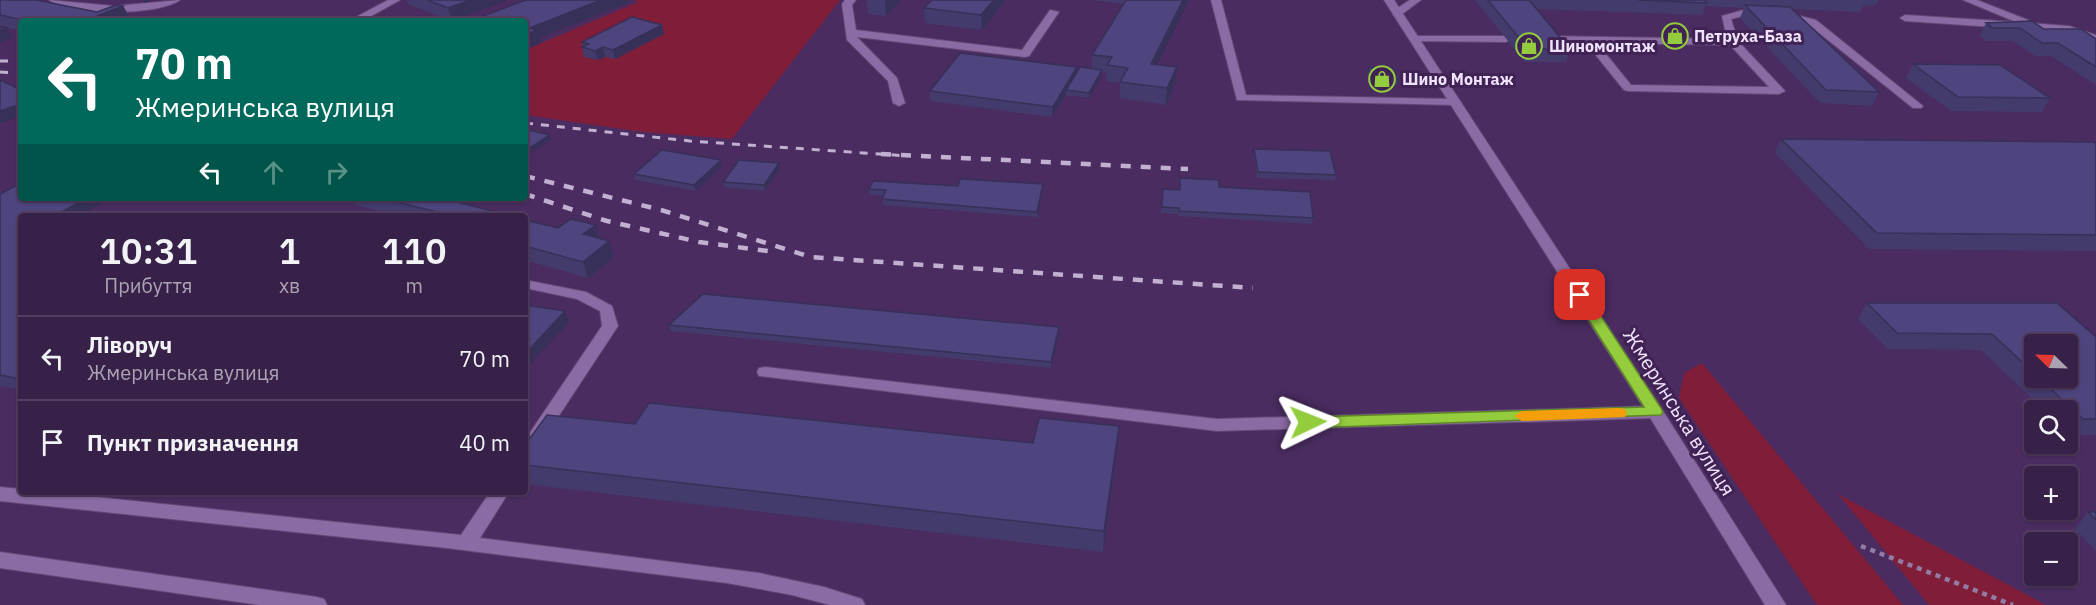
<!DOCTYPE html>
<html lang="uk">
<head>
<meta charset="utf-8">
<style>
  body { margin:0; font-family:"IBM Plex Sans",sans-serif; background:#3f294f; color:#f1f3f6; height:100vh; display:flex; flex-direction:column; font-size:22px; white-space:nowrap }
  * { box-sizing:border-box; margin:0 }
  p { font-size:20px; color:#aba3b4 }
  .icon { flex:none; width:33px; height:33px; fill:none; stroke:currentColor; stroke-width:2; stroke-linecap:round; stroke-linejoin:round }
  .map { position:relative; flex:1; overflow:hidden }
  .panel { position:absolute; left:18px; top:213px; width:510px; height:282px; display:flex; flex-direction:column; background:#382148; border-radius:6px; box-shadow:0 2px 4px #0004,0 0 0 2px #523e60 }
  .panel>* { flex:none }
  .banner { position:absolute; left:18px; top:18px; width:510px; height:183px; border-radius:6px; box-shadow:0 2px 4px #0004,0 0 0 2px #523e60; background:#00695c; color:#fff; overflow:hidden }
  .needle { width:39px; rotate:293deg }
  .buttons { position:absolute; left:2024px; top:334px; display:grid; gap:12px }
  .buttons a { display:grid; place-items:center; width:54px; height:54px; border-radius:6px; background:#382148; box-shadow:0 2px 4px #0004,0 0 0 2px #523e60; font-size:30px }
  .pin { position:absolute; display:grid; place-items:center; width:51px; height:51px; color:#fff; margin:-26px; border-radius:12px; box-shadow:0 3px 9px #0006 }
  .me { position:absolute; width:66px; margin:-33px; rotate:88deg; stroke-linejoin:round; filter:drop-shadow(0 0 4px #0008) }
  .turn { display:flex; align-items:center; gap:21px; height:126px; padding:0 18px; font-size:27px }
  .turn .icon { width:78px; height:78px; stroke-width:2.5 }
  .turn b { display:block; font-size:42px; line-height:51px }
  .lanes { display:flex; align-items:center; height:57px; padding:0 18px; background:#0003; justify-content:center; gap:30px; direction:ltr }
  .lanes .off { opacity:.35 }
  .eta { display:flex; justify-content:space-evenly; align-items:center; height:102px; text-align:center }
  .eta b { font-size:36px; font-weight:600; line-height:42px }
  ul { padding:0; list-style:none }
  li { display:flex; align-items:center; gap:18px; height:84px; padding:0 18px; border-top:2px solid #523e60 }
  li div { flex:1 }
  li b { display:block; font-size:22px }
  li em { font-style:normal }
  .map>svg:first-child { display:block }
</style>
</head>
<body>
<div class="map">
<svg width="2096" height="605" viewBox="0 0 2096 605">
  <rect width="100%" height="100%" fill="#4a2c60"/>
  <g fill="#801e39">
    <path d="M 634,0 L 840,0 L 732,139 L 643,132 L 525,115 L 525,50 L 638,2 Z"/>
    <path d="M 1702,363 L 1903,605 L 1817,605 L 1679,398 L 1684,373 Z"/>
    <path d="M 1838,494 L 2046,605 L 1929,605 Z"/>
  </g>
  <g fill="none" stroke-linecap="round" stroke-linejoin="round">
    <g stroke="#624874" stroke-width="2">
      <g id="service">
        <path d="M 49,0 L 114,6 L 180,0 C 158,16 71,16 49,0 Z"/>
        <path d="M 388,0 L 400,0 L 362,21 L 349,21 Z"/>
        <path d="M 845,0 L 856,0 L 852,5 L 856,30 L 1022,50 L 1050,10 L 1059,12 L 1029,56 L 1025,57 L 857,37 L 897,78 L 905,103 L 899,106 L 893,103 L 888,81 L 847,40 L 842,4 Z"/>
        <path d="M 1211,0 L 1221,0 L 1246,95 L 1455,99 L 1461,102 L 1455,105 L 1237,100 Z"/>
        <path d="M 1410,0 L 1421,0 L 1401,15 L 1393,15 L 1393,11 Z"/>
        <path d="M 1963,0 L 1977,0 L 2028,20 L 2028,23 L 2069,26 L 2096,35 L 2096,42 L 2068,32 L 1905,21 L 1900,18 L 1905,15 L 2016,22 Z"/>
        <path d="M 1769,8 L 1816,20 L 1923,106 L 1921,108 L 1913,108 L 1808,24 L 1769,14 L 1747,15 L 1731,19 L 1738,41 L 1785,91 L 1779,94 L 1628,91 L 1624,90 L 1586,43 L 1547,42 L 1542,39 L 1547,36 L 1727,39 L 1722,16 L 1747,9 ZM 1597,43 L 1730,45 L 1769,87 L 1631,85 Z"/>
        <path d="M 1415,36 L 1506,36 L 1511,39 L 1506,42 L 1411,41 L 1410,39 Z"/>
        <path d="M 525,280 L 586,292 L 612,306 L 618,326 L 531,458 L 525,460 L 525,440 L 602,326 L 600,311 L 577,299 L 525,288 Z"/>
        <path d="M 765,367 L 1217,419 L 1655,406 L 1661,408 L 1663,412 L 1661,416 L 1655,418 L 1217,431 L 759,376 L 757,372 L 759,368 Z"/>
        <path d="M 0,487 L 21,489 L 21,492 L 48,492 L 461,535 L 490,492 L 509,492 L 480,538 L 759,573 L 824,587 L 862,599 L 865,605 L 830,605 L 792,595 L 727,583 L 447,548 L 0,501 Z"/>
        <path d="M 0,552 L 317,597 L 324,599 L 327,605 L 260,605 L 0,568 Z"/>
      </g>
    </g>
    <g stroke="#624874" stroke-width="2">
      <path id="secondary" d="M 1384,0 L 1394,0 L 1661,408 L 1786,605 L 1765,605 L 1649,416 Z"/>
    </g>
    <path stroke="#937ca4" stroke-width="4.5" stroke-dasharray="5 5" stroke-linecap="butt" d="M 1861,546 L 2013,605"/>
    <use href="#service" fill="#8b6ba4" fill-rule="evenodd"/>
    <use href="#secondary" fill="#8b6ba4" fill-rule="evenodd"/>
    <g stroke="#c2b0d1" stroke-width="3" stroke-dasharray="8 8" stroke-linecap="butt">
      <path d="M 0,61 L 21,61"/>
      <path d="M 0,72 L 21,73"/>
      <path d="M 525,123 L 690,141 L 908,156"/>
    </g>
    <g stroke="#c2b0d1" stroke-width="4.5" stroke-dasharray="10 10" stroke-linecap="butt">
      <path d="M 881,154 L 1188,169"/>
      <path d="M 525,176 L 661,210 L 811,257 L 1253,288"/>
      <path d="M 525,194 L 607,221 L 699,242 L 775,252"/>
    </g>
  </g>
  <g fill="#433b6c" fill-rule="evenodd">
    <path d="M 0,0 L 97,12 L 123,6 L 130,18 L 123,21 L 21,21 L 21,31 L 0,26 Z"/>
    <path d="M 407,0 L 508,0 L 453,21 L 408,4 Z"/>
    <path d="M 866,0 L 902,0 L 886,16 L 868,14 Z"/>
    <path d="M 932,0 L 1006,0 L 982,30 L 925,23 L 924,8 Z"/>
    <path d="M 1092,0 L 1189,0 L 1157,65 L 1175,84 L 1166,105 L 1120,98 L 1120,83 L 1106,81 L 1107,73 L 1102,72 L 1102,75 L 1089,98 L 1066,95 L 1052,117 L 930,101 L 930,91 L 1077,72 L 1092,68 L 1092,55 L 1124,4 Z"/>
    <path d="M 1475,0 L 1879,0 L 1876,5 L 1863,6 L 1860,12 L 1792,9 L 1879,92 L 1872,106 L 1820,103 L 1740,18 L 1744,8 L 1706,6 L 1702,15 L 1536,9 L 1570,49 L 1566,62 L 1525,62 Z"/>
    <path d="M 1986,23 L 2044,29 L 2096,39 L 2096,85 L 2051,56 L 2035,56 L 2013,41 L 1986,41 L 1980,36 Z"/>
    <path d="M 664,34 L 615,59 L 605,57 L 598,60 L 584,57 L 582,47 L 583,47 L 582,42 Z"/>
    <path d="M 1913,64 L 2050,98 L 2042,112 L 1951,111 L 1906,78 Z"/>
    <path d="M 1368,68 L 1398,79 L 1397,85 L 1371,84 L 1367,73 Z"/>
    <path d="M 1781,139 L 2096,144 L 2096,251 L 1869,249 L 1775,153 Z"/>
    <path d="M 1254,149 L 1336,175 L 1335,180 L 1257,178 L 1254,155 Z"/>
    <path d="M 722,166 L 696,191 L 635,180 L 634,174 Z"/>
    <path d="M 780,169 L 765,191 L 724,187 L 723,182 Z"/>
    <path d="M 958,186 L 1043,189 L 1038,217 L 883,205 L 882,199 L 884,196 L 869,195 L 869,189 Z"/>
    <path d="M 1163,189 L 1180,190 L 1313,218 L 1312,224 L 1179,216 L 1179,214 L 1161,213 Z"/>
    <path d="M 0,194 L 21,216 L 21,389 L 0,386 Z"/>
    <path d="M 349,198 L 442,198 L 511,216 L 399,216 L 352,204 Z"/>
    <path d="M 525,220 L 609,241 L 614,257 L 588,278 L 525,260 Z"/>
    <path d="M 1867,303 L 2096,337 L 2096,435 L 2070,435 L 2067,432 L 2067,411 L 2045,411 L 1981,350 L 1888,349 L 1858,319 ZM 2034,345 L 2067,378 L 2034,378 Z"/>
    <path d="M 669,325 L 1059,333 L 1051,368 L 670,331 Z"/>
    <path d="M 635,424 L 1118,446 L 1103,552 L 525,484 L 525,445 Z"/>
    <path d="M 2088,512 L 2096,512 L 2096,551 L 2075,529 Z"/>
  </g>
  <g fill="#373058">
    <path d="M 143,0 L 155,0 L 144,3 Z"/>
    <path d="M 471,0 L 508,0 L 453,21 L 448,8 Z"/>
    <path d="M 601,0 L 628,0 L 629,2 L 540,38 L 541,43 L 525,50 L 525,35 L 530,28 Z"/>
    <path d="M 886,0 L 902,0 L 886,16 L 885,1 Z"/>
    <path d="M 994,0 L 1006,0 L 982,30 L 981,15 Z"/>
    <path d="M 1183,0 L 1189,0 L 1150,80 L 1151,64 Z"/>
    <path d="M 123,6 L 130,18 L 123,21 L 84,21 Z"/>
    <path d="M 662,25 L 664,34 L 615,59 L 613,50 Z"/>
    <path d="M 6,28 L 12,38 L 0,42 L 0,31 Z"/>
    <path d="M 603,47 L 605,57 L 598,60 L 595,51 Z"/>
    <path d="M 1077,67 L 1077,77 L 1066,90 L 1066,95 L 1052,117 L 1053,107 Z"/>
    <path d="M 1177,67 L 1175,84 L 1166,105 L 1167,88 Z"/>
    <path d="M 1102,70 L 1102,75 L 1089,98 L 1089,93 Z"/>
    <path d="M 21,104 L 21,116 L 0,124 L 0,111 Z"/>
    <path d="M 550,135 L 551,140 L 525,157 L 525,151 Z"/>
    <path d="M 721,160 L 722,166 L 696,191 L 694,185 Z"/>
    <path d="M 779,163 L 780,169 L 765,191 L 764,185 Z"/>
    <path d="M 1043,184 L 1043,189 L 1038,217 L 1037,212 Z"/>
    <path d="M 86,198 L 110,198 L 80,216 L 55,216 Z"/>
    <path d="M 596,225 L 600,240 L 583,234 Z"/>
    <path d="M 609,241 L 614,257 L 588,278 L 583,262 Z"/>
    <path d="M 565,311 L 569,322 L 525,370 L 525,354 Z"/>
    <path d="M 1059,327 L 1059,333 L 1051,368 L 1051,362 Z"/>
    <path d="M 1119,426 L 1118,446 L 1103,552 L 1104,531 Z"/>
  </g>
  <g fill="#4e457e" stroke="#373058" stroke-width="1.5">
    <path d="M 0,0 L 36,0 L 97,12 L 116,5 L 123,6 L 84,21 L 28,21 L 0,15 Z"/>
    <path d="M 427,0 L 471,0 L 448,8 Z"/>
    <path d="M 526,0 L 601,0 L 530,28 L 537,30 L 525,35 L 525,21 L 470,21 Z"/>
    <path d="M 932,0 L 994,0 L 981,15 L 924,8 Z"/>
    <path d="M 1126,0 L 1183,0 L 1151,64 L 1177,67 L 1167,88 L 1120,82 L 1128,68 L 1107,65 L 1112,57 L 1092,55 Z"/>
    <path d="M 1488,0 L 1529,0 L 1570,49 L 1528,49 Z"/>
    <path d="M 1638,0 L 1704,0 L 1707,3 Z"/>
    <path d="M 1745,5 L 1790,7 L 1879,92 L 1826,90 Z"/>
    <path d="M 263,17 L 279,21 L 254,21 Z"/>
    <path d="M 632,17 L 662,25 L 613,50 L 603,47 L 595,51 L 582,47 L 589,44 L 582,42 Z"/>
    <path d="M 2032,21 L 2044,29 L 2081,29 L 2096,39 L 2096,67 L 2058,43 L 2042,43 L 2020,28 L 1993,28 L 1986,23 Z"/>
    <path d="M 0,27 L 6,28 L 0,31 Z"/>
    <path d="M 960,53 L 1077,67 L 1053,107 L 930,91 Z"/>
    <path d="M 1913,64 L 2000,65 L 2050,98 L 1958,97 Z"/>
    <path d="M 1080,67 L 1102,70 L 1089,93 L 1066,90 Z"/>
    <path d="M 1368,68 L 1393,68 L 1398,79 L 1372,79 Z"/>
    <path d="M 0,80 L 21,90 L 21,104 L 0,111 Z"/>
    <path d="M 525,129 L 550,135 L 525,151 Z"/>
    <path d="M 1781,139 L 2093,142 L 2096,144 L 2096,235 L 1877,233 Z"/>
    <path d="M 1254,149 L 1330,151 L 1336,175 L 1258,172 Z"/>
    <path d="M 662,150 L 721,160 L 694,185 L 634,174 Z"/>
    <path d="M 739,160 L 779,163 L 764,185 L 723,182 Z"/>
    <path d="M 1180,178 L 1219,180 L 1219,187 L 1310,192 L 1313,218 L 1179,211 L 1179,208 L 1162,207 L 1163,189 L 1180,190 Z"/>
    <path d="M 960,179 L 1043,184 L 1037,212 L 882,199 L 886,190 L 869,189 L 873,181 L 958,186 Z"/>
    <path d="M 21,183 L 21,198 L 86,198 L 55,216 L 21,216 L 21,379 L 0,375 L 0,194 Z"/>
    <path d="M 381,198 L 442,198 L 511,216 L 453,216 Z"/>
    <path d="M 571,219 L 596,225 L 583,234 L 609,241 L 583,262 L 525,246 L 525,220 L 558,228 Z"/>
    <path d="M 703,294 L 1059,327 L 1051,362 L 669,325 Z"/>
    <path d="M 1867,303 L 2057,303 L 2096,337 L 2096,419 L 2083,419 L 2039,378 L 2067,378 L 2067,345 L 2034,345 L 2034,373 L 1992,334 L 1897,333 Z"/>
    <path d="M 525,305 L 565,311 L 525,354 Z"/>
    <path d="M 649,403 L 1033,443 L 1039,418 L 1119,426 L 1104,531 L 525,465 L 525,445 L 547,415 L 635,424 Z"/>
    <path d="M 2088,512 L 2096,512 L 2096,520 Z"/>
  </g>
  <path fill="#93cd3e" stroke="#608528" stroke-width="1.5" d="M 1580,291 L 1587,295 L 1661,408 L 1663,412 L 1661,415 L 1308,428 L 1300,422 L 1308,417 L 1644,407 L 1573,295 Z"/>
  <path fill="#f59e0b" d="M 1619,408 L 1625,409 L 1627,413 L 1625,417 L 1522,421 L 1514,416 L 1522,411 Z"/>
  <defs>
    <g id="shop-ring" transform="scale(1.35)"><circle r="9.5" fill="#402255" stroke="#93cd3e" stroke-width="1.5"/><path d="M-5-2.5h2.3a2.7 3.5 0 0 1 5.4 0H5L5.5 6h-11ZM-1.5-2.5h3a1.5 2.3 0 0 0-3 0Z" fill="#93cd3e"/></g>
  </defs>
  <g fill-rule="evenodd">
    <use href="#shop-ring" x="1675" y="36"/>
    <use href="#shop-ring" x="1529" y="46"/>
    <use href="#shop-ring" x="1382" y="79"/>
  </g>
  <g text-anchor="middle" stroke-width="6" stroke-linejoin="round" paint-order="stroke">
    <g font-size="16" font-weight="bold" fill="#efe2fb" stroke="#402255" text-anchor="start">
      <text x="1694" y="42">Петруха-База</text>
      <text x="1549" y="52">Шиномонтаж</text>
      <text x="1402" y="85">Шино Монтаж</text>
    </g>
    <g font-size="20" fill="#efe2fb" stroke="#402255">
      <text transform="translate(1679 412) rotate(58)" y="7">Жмеринська вулиця</text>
    </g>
  </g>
</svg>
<div class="buttons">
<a><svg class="needle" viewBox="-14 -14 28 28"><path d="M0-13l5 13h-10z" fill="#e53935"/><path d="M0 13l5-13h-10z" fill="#aba3b4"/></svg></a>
<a><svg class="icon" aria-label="search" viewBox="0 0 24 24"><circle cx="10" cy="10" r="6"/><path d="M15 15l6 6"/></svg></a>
<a>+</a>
<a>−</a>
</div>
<div class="pin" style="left:1580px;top:295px;background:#d93025"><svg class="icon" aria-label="arrive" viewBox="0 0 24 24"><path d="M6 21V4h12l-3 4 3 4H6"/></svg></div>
<svg class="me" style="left:1308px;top:422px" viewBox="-20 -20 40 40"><path d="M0-17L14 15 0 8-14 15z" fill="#93cd3e" stroke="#fff" stroke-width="4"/></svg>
<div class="banner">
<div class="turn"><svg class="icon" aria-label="left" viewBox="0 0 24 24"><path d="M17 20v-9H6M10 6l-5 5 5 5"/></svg><div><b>70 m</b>Жмеринська вулиця</div></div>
<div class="lanes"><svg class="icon" aria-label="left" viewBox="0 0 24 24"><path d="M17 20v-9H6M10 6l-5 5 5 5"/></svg><svg class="icon off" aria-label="ahead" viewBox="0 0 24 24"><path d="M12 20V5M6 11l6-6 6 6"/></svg><svg class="icon off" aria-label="right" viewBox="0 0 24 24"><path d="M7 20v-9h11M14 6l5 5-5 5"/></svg></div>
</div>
<section class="panel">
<div class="eta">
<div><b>10:31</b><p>Прибуття</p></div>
<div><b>1</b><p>хв</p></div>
<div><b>110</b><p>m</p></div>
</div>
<ul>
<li><svg class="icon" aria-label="left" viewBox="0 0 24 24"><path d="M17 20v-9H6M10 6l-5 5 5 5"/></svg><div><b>Ліворуч</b><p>Жмеринська вулиця</p></div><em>70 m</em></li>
<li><svg class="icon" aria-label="arrive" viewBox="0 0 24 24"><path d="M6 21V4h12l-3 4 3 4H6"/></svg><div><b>Пункт призначення</b></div><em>40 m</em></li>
</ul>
</section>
</div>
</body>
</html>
